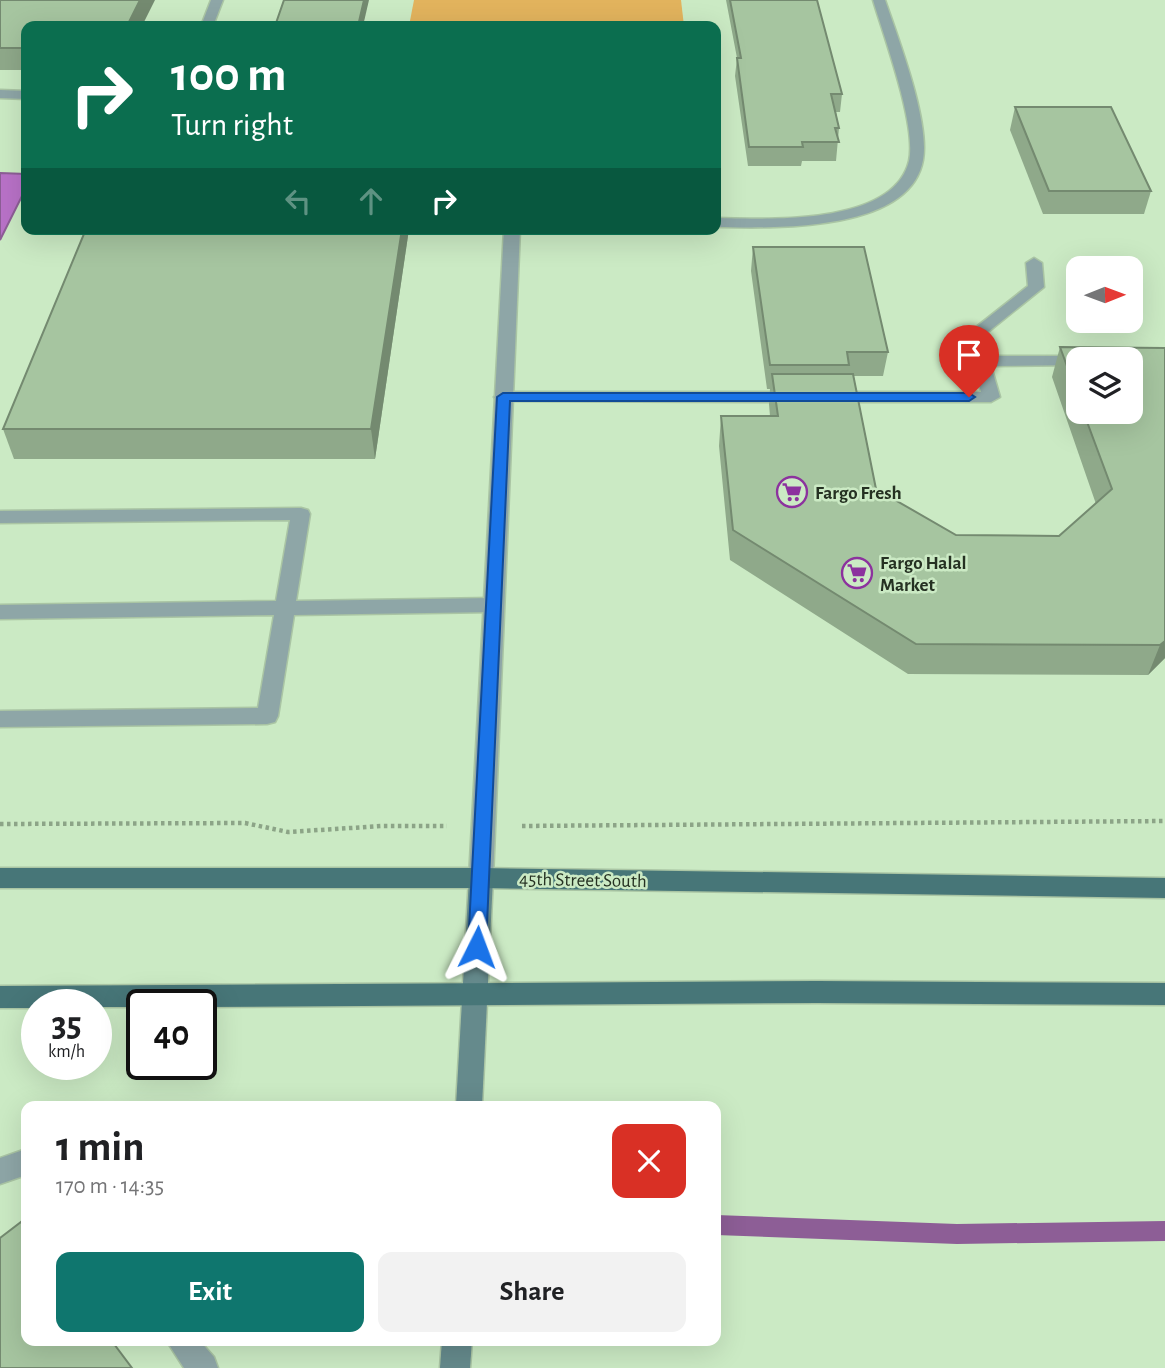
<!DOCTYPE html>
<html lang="en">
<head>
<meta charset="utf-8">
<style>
  body { margin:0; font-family:"Alegreya Sans",sans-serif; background:#f2f2f2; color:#202124; height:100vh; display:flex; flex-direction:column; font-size:26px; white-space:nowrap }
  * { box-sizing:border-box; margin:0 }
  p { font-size:23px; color:#757577 }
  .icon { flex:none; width:38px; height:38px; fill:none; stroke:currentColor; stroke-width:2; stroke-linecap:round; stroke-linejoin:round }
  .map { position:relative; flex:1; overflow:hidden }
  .drawer { position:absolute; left:21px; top:1101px; width:700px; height:245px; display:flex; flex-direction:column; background:#fff; border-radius:14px; box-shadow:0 7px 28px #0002 }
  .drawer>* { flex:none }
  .guide { position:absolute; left:21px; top:21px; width:700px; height:214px; border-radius:14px; box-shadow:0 7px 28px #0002; background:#0b6e4f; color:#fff; overflow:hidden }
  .needle { width:46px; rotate:89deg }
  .controls { position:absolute; left:1066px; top:256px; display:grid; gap:14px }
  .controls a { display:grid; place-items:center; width:77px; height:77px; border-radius:14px; background:#fff; box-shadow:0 7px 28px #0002; font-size:35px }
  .speed { position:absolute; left:21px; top:989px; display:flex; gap:14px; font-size:35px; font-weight:700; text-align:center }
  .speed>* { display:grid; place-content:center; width:91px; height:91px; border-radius:50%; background:#fff; box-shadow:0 7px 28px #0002; line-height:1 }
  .speed small { font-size:18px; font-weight:400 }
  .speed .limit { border:4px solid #111; border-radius:10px; background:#fff; color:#111 }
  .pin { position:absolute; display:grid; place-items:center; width:60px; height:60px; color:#fff; margin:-72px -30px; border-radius:50% 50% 50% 0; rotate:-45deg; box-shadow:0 0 7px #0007 }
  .pin .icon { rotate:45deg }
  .me { position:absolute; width:77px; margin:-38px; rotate:3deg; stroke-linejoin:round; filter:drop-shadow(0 0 5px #0008) }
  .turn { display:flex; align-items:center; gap:24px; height:147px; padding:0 35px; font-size:32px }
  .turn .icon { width:91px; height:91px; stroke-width:2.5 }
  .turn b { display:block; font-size:49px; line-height:60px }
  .lanes { display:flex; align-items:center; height:66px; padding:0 35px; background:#0003; justify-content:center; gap:35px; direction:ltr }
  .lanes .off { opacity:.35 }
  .round { display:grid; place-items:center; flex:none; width:74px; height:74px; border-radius:14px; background:#f2f2f2 }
  .overview { display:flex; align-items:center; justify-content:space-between; height:119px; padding:0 35px }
  h1 { font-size:42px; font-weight:700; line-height:52px }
  .button { display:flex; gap:14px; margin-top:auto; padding:14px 35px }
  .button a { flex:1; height:80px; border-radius:14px; background:#0f766e; color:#fff; font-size:28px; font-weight:700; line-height:80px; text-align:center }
  .button a+a { background:#f2f2f2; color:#202124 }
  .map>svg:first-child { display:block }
</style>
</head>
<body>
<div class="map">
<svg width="1165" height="1368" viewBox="0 0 1165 1368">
  <rect width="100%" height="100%" fill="#cbeac4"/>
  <path fill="#e2b35d" d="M 414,0 L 681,0 L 684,26 L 409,26 Z"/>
  <path fill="#b972c8" stroke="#8d5e96" stroke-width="2" d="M 0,173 L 26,174 L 26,188 L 0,240 Z"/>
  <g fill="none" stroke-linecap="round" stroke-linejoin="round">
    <path fill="#8d5e96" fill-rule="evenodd" d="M 716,1215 L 957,1224 L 1165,1221 L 1165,1241 L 957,1244 L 716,1235 Z"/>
    <g stroke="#aac5a4" stroke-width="3">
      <g id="lane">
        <path d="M 0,90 L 26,91 L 26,99 L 0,98 Z"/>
        <path d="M 1034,258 L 1042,263 L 1044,287 L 983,336 L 988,356 L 1084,356 L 1086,359 L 1078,359 L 1078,365 L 991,366 L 1000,397 L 991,402 L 831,402 L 822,397 L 831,392 L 981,392 L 966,335 L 1028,286 L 1026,263 Z"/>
        <path d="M 503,392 L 799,392 L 808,397 L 799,402 L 497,401 L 494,397 Z"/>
        <path d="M 301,508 L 308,510 L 310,514 L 296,601 L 493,598 L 500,600 L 503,605 L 500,610 L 493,612 L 294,615 L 278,716 L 275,722 L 267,724 L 0,727 L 0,711 L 258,708 L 274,615 L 0,619 L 0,605 L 276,601 L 290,520 L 0,523 L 0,511 Z"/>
        <path d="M 26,1149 L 26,1175 L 0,1184 L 0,1158 Z"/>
        <path d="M 166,1340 L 199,1340 L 214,1357 L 218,1368 L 184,1368 Z"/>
      </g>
    </g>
    <g stroke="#aac5a4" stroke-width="3">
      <g id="street">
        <path d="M 211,0 L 223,0 L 213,26 L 201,26 Z"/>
        <path d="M 873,0 L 885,0 C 898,38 930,121 923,160 C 910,233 772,228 716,227 L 716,218 C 767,219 893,226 909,161 C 917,126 884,37 873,0 Z"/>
        <path d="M 504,229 L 520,229 L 493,878 L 489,885 L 481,888 L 473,885 L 469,878 Z"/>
      </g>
    </g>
    <g stroke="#aac5a4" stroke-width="3">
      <g id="secondary">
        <path d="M 481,868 L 489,871 L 493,878 L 482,1106 L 456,1106 L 469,878 L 473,871 Z"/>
        <path d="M 442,1340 L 472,1340 L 470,1368 L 440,1368 Z"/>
      </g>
    </g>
    <g stroke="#aac5a4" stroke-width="3">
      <g id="primary">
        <path d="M 0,868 L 481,868 L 1165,878 L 1165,898 L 481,888 L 0,888 Z"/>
        <path d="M 817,981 L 1165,983 L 1165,1005 L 817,1003 L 201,1007 L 201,1004 L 142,1004 L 142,1007 L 96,1007 L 96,1004 L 37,1004 L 37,1008 L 0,1008 L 0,986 Z"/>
      </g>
    </g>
    <g stroke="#8ca487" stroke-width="4.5" stroke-dasharray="3.5 3.5" stroke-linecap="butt">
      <path d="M 0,824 L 245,823 L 288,832 L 382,826 L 447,826"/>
      <path d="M 522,826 L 1165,821"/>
    </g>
    <use href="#lane" fill="#8ea6a7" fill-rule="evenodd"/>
    <use href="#street" fill="#8ea6a7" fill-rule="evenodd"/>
    <use href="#secondary" fill="#658a8c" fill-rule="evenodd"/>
    <use href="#primary" fill="#477678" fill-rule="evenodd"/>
  </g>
  <g fill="#8fa98a" fill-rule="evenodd">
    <path d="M 0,0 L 26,26 L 26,70 L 0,70 Z"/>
    <path d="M 726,0 L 817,0 L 842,94 L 840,112 L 836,112 L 839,128 L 836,161 L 802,161 L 801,166 L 748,166 L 735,76 L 737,58 Z"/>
    <path d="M 1015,107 L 1151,191 L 1144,214 L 1043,214 L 1010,130 Z"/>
    <path d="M 409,229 L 375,459 L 14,459 L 3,429 Z"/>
    <path d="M 753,247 L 888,352 L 883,376 L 853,376 L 876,489 L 956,535 L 1059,536 L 1096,504 L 1052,377 L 1060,347 L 1165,348 L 1165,658 L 1148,675 L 908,674 L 730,560 L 719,446 L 721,416 L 770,416 L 769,404 L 770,389 L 767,389 L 751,271 ZM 1078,359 L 1130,411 L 1078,411 Z"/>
  </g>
  <g fill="#748a70">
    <path d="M 140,0 L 155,0 L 142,26 L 127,26 Z"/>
    <path d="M 364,0 L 369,0 L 363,26 L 358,26 Z"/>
    <path d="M 402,229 L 409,229 L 375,459 L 371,429 Z"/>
    <path d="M 1165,641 L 1165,658 L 1148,675 L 1160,645 Z"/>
  </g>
  <g fill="#a6c5a0" stroke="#748a70" stroke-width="2">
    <path d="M 0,0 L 140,0 L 127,26 L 26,26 L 26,48 L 0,48 Z"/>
    <path d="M 284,0 L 364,0 L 358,26 L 275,26 Z"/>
    <path d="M 730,0 L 817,0 L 842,94 L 831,94 L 839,128 L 835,128 L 839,142 L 802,142 L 803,147 L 749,147 L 737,58 L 741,58 Z"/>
    <path d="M 1015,107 L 1111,107 L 1151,191 L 1049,191 Z"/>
    <path d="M 86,229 L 402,229 L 371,429 L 3,429 Z"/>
    <path d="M 753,247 L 864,247 L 888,352 L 847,352 L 849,365 L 770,365 Z"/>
    <path d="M 1060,347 L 1165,348 L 1165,641 L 1160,645 L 916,644 L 733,530 L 721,416 L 778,416 L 772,374 L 853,374 L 876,489 L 956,535 L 1059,536 L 1112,489 L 1083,411 L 1130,411 L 1130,359 L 1078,359 L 1078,396 Z"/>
    <path d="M 21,1222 L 26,1229 L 26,1340 L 111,1340 L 132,1368 L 0,1368 L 0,1238 Z"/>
  </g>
  <path fill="#1a73e8" stroke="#114b97" stroke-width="2" d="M 503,393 L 969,393 L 975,397 L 969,401 L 510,401 L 486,947 L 484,953 L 477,955 L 471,953 L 468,947 L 497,397 Z"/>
  <defs>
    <g id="supermarket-ring" transform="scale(1.575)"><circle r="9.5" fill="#cbeac4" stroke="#8c329e" stroke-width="1.5"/><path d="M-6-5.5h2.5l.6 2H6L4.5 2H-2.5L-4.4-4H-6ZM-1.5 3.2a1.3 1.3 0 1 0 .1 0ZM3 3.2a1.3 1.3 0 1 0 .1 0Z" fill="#8c329e"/></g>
  </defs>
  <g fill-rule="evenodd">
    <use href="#supermarket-ring" x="792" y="492"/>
    <use href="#supermarket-ring" x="857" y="573"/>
  </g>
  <g text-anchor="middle" stroke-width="5" stroke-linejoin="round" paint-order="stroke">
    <g font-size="19" font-weight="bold" fill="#253122" stroke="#cbeac4" text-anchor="start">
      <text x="815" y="499">Fargo Fresh</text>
      <text x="880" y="569">Fargo Halal<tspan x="880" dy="22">Market</tspan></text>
    </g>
    <g font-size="19" fill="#253122" stroke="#cbeac4">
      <text transform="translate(583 879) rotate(1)" y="7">45th Street South</text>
    </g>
  </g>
</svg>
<div class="controls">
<a><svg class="needle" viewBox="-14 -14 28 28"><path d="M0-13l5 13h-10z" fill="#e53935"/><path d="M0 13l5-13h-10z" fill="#757577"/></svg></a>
<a><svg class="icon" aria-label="layers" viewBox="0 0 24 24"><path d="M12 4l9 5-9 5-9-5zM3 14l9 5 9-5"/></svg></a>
</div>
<div class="speed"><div>35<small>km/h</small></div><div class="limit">40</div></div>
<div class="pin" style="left:969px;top:397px;background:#d93025"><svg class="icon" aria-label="arrive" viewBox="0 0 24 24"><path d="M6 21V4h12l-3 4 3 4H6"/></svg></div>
<svg class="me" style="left:477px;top:947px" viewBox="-20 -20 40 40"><path d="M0-17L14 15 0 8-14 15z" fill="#1a73e8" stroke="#fff" stroke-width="4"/></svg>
<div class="guide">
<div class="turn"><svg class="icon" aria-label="right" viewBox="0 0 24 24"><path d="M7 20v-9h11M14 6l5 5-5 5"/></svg><div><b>100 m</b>Turn right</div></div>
<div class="lanes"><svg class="icon off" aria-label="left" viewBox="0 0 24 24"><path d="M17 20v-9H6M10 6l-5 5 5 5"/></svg><svg class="icon off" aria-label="ahead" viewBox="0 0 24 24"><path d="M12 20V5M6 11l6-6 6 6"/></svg><svg class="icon" aria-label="right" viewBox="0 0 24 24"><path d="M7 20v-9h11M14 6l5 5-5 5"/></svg></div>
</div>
<section class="drawer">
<div class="overview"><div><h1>1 min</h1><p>170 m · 14:35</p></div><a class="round" style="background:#d93025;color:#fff"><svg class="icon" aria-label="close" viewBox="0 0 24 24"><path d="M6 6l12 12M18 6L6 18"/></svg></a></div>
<div class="button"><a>Exit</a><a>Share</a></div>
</section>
</div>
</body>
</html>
